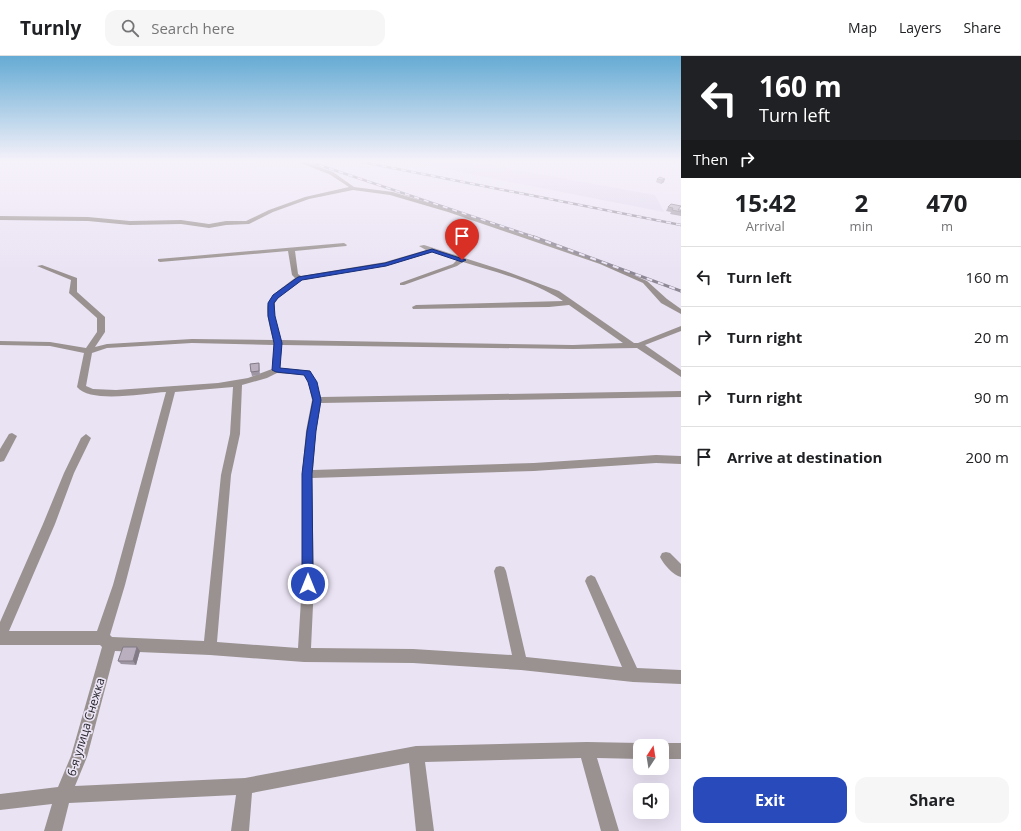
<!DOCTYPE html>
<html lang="en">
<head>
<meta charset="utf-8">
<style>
  body { margin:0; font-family:"Open Sans",sans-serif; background:#f6f6f6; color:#202124; height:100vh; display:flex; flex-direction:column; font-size:15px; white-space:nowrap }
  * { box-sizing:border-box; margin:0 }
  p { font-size:13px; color:#757577 }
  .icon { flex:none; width:22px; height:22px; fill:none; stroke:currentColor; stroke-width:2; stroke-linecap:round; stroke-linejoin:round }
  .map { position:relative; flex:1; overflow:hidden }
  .panel { display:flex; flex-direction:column; background:#fff; width:340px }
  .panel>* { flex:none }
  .hud { background:#202124; color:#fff; overflow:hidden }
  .needle { width:26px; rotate:12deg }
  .buttons { position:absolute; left:633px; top:683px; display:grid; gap:8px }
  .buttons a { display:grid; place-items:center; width:36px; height:36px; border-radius:8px; background:#fff; box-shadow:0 4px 16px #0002; font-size:20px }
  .pin { position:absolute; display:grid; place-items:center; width:34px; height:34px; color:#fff; margin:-41px -17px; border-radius:50% 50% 50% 0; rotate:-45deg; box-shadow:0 0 4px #0007 }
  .pin .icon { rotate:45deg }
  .me { position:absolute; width:44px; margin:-22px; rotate:0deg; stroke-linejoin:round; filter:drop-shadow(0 0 3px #0008) }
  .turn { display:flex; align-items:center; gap:14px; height:84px; padding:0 12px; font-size:18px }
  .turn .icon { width:52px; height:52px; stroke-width:2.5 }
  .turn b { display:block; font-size:28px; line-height:34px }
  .then { display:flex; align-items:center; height:38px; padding:0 12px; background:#0003; gap:8px; font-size:15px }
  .eta { display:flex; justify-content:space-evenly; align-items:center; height:68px; text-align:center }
  .eta b { font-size:24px; font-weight:700; line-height:28px }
  .cta { display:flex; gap:8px; margin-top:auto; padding:8px 12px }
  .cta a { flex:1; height:46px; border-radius:12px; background:#284aba; color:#fff; font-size:16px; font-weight:700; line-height:46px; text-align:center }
  .cta a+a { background:#f6f6f6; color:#202124 }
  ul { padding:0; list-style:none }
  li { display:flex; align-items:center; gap:12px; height:60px; padding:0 12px; border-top:1px solid #e0e0e0 }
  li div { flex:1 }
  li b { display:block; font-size:15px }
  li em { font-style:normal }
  header { display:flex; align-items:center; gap:24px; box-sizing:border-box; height:56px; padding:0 20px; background:#fff; border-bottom:1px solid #e0e0e0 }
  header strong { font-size:19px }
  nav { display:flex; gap:22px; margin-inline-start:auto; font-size:14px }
  .search { width:280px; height:36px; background:#f6f6f6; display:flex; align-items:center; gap:10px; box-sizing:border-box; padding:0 14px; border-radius:12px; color:#757577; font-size:15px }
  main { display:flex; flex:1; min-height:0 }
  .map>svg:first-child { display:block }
</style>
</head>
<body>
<header>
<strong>Turnly</strong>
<div class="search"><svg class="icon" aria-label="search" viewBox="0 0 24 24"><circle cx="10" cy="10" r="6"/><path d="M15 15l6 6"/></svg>Search here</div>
<nav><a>Map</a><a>Layers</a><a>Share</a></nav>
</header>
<main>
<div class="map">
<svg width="681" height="775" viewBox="0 0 681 775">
  <rect width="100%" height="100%" fill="#eae3f4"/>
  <path fill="#e0d7ee" d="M 409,106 L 472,106 L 655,139 L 664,156 Z"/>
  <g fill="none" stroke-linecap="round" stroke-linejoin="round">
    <g fill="#9a9290" fill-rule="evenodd">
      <path d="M 298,106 L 305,106 L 333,116 L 354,131 L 393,136 L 452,154 L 604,206 L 647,225 L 667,243 L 681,253 L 681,258 L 661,247 L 643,227 L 600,208 L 448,156 L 390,139 L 353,134 L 309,143 L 273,156 L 249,168 L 226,169 L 209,172 L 181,168 L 130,169 L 88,165 L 0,164 L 0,160 L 88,161 L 130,165 L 181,164 L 209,168 L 226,165 L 246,165 L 269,154 L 305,141 L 349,131 L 329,118 Z"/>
      <path d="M 344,187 L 347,189 L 346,190 L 295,195 L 298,218 L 301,220 L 385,206 L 426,194 L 419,190 L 424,189 L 505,215 L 559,235 L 634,287 L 638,287 L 681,270 L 681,275 L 645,289 L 681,314 L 681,321 L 637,292 L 573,293 L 282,289 L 280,312 L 310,315 L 316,326 L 321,341 L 681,335 L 681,341 L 321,347 L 316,375 L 313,414 L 534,407 L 656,399 L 681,400 L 681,408 L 656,407 L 534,415 L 312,422 L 314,528 L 311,592 L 413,593 L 512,599 L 494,515 L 496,511 L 500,510 L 504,511 L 506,515 L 526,601 L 622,611 L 585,525 L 587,521 L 591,519 L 595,521 L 637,612 L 681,614 L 681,628 L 633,626 L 521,614 L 413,607 L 304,606 L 210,599 L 115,595 L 87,701 L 75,730 L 245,722 L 416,690 L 587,686 L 640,687 L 646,690 L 640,690 L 640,703 L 597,702 L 619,775 L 601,775 L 581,702 L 425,706 L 434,775 L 416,775 L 409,707 L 252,737 L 249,775 L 231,775 L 236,739 L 69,747 L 62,775 L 44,775 L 52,748 L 0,754 L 0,738 L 58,731 L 71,700 L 102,591 L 100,589 L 0,589 L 0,566 L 43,468 L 64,417 L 81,382 L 86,378 L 91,382 L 74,417 L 55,468 L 9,575 L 97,575 L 113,529 L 166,336 C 145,337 91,348 77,331 L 84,297 L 50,290 L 0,289 L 0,285 L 50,286 L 86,292 L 97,276 L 97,262 L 69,237 L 71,224 L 37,210 L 42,209 L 77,222 L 77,236 L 105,261 L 105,276 L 95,291 L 107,288 L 192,283 L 273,284 C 263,244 263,246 295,222 L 292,219 L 288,195 L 160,206 L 158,205 L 158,203 ZM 433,196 L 457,204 L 453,208 L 400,227 L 400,229 L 404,229 L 457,210 L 463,206 C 496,216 535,226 563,245 L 416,249 L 412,251 L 413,253 L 549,251 L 569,249 L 623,287 L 573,289 L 281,284 L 275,260 L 275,247 L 278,242 L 302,224 L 386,210 ZM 192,287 L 274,289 L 272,313 L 248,322 L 218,327 L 116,334 L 93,333 L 86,330 L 92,297 L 107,292 ZM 277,317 L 304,319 L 308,326 L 312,344 L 306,375 L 302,418 L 302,528 L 298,592 L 217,586 L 231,419 L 240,378 L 242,329 L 267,322 ZM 233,331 L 230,378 L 221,419 L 204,585 L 112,581 L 110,579 L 125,529 L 175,336 Z"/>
      <path d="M 12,377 L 17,380 L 4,405 L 0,406 L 0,393 L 9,378 Z"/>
      <path d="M 666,496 L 670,497 L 681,508 L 681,521 C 673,519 664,509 660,501 L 662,497 Z"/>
      <path d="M 662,687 L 681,687 L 681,703 L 662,703 L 662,690 L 656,690 Z"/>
    </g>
    <g stroke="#8d8894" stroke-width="2.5">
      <g id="rail-far1">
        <path d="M 310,106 L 537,182"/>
        <path d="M 362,106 L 681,169"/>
      </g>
    </g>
    <g stroke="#8d8894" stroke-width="3">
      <path id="rail" d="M 534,181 L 681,235"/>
    </g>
    <use href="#rail-far1" stroke="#eae3f4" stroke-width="1.5" stroke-dasharray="5" stroke-linecap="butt"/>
    <use href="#rail" stroke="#eae3f4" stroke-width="2" stroke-dasharray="6" stroke-linecap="butt"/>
  </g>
  <g fill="#9f96a3">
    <path d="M 660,121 L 664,126 L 661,128 L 656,126 L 657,123 Z"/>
    <path d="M 668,151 L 681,154 L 681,160 L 670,158 L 671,156 L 666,155 Z"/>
    <path d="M 259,307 L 260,319 L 252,320 L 251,316 Z"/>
    <path d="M 140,595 L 136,609 L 121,608 L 118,605 Z"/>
  </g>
  <g fill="#827a85">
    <path d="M 665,123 L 664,126 L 661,128 L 662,124 Z"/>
    <path d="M 137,591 L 140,595 L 136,609 L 133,605 Z"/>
  </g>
  <g fill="#b9afbe" stroke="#827a85">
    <path d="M 660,121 L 665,123 L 662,124 L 657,123 Z"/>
    <path d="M 671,148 L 681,150 L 678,154 L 681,154 L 681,156 L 672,154 L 673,152 L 668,151 Z"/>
    <path d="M 259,307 L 259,315 L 251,316 L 250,308 Z"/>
    <path d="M 123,591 L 137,591 L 133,605 L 118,605 Z"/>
  </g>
  <linearGradient id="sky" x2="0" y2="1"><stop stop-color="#65abd4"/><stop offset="0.49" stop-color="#f6f2fa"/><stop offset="1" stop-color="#f6f2fa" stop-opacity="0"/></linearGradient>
  <rect width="681" height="215" fill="url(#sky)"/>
  <path fill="#284aba" stroke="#1a3079" d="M 432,193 L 466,204 L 462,206 L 432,196 L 386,210 L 302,224 L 278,242 L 274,247 L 275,260 L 282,287 L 280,312 L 310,315 L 317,326 L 321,344 L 316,375 L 312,418 L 313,528 L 312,532 L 308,533 L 304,532 L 302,528 L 302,418 L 307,375 L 313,344 L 308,326 L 304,319 L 276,316 L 272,314 L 274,287 L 268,260 L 268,247 L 273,239 L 298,221 L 385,207 Z"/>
  <g text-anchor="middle" stroke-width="3.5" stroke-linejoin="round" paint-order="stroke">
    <g font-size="12" fill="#201e24" stroke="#eae3f4">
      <text transform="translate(86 671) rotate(-73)" y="4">6-я улица Снежка</text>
    </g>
  </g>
</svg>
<div class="buttons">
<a><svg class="needle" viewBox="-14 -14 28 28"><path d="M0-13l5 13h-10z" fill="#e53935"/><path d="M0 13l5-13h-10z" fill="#757577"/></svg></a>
<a><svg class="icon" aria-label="sound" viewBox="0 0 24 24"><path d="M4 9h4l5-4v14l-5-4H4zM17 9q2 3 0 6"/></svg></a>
</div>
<div class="pin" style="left:462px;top:204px;background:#d93025"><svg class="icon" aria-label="arrive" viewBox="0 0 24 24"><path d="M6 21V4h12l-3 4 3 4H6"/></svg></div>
<svg class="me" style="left:308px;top:528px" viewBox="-20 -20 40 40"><circle r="17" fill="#284aba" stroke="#fff" stroke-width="3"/><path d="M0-11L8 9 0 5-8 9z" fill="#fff"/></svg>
</div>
<section class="panel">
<div class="hud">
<div class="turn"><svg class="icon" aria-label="left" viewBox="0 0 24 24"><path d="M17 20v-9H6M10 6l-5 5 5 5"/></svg><div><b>160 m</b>Turn left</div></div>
<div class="then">Then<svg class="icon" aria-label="right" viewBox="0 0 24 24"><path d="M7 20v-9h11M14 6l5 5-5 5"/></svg></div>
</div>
<div class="eta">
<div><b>15:42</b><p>Arrival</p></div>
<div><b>2</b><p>min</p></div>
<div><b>470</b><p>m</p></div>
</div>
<ul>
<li><svg class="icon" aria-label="left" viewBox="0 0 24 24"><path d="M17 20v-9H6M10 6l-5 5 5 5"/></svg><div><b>Turn left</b></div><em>160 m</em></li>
<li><svg class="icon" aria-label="right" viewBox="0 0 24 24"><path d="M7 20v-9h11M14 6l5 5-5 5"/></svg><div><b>Turn right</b></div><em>20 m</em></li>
<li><svg class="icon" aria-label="right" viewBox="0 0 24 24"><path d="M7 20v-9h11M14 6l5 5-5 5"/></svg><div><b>Turn right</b></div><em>90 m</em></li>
<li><svg class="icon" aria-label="arrive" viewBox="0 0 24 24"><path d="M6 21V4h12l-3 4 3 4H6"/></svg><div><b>Arrive at destination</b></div><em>200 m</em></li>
</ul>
<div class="cta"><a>Exit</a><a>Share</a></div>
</section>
</main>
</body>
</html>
